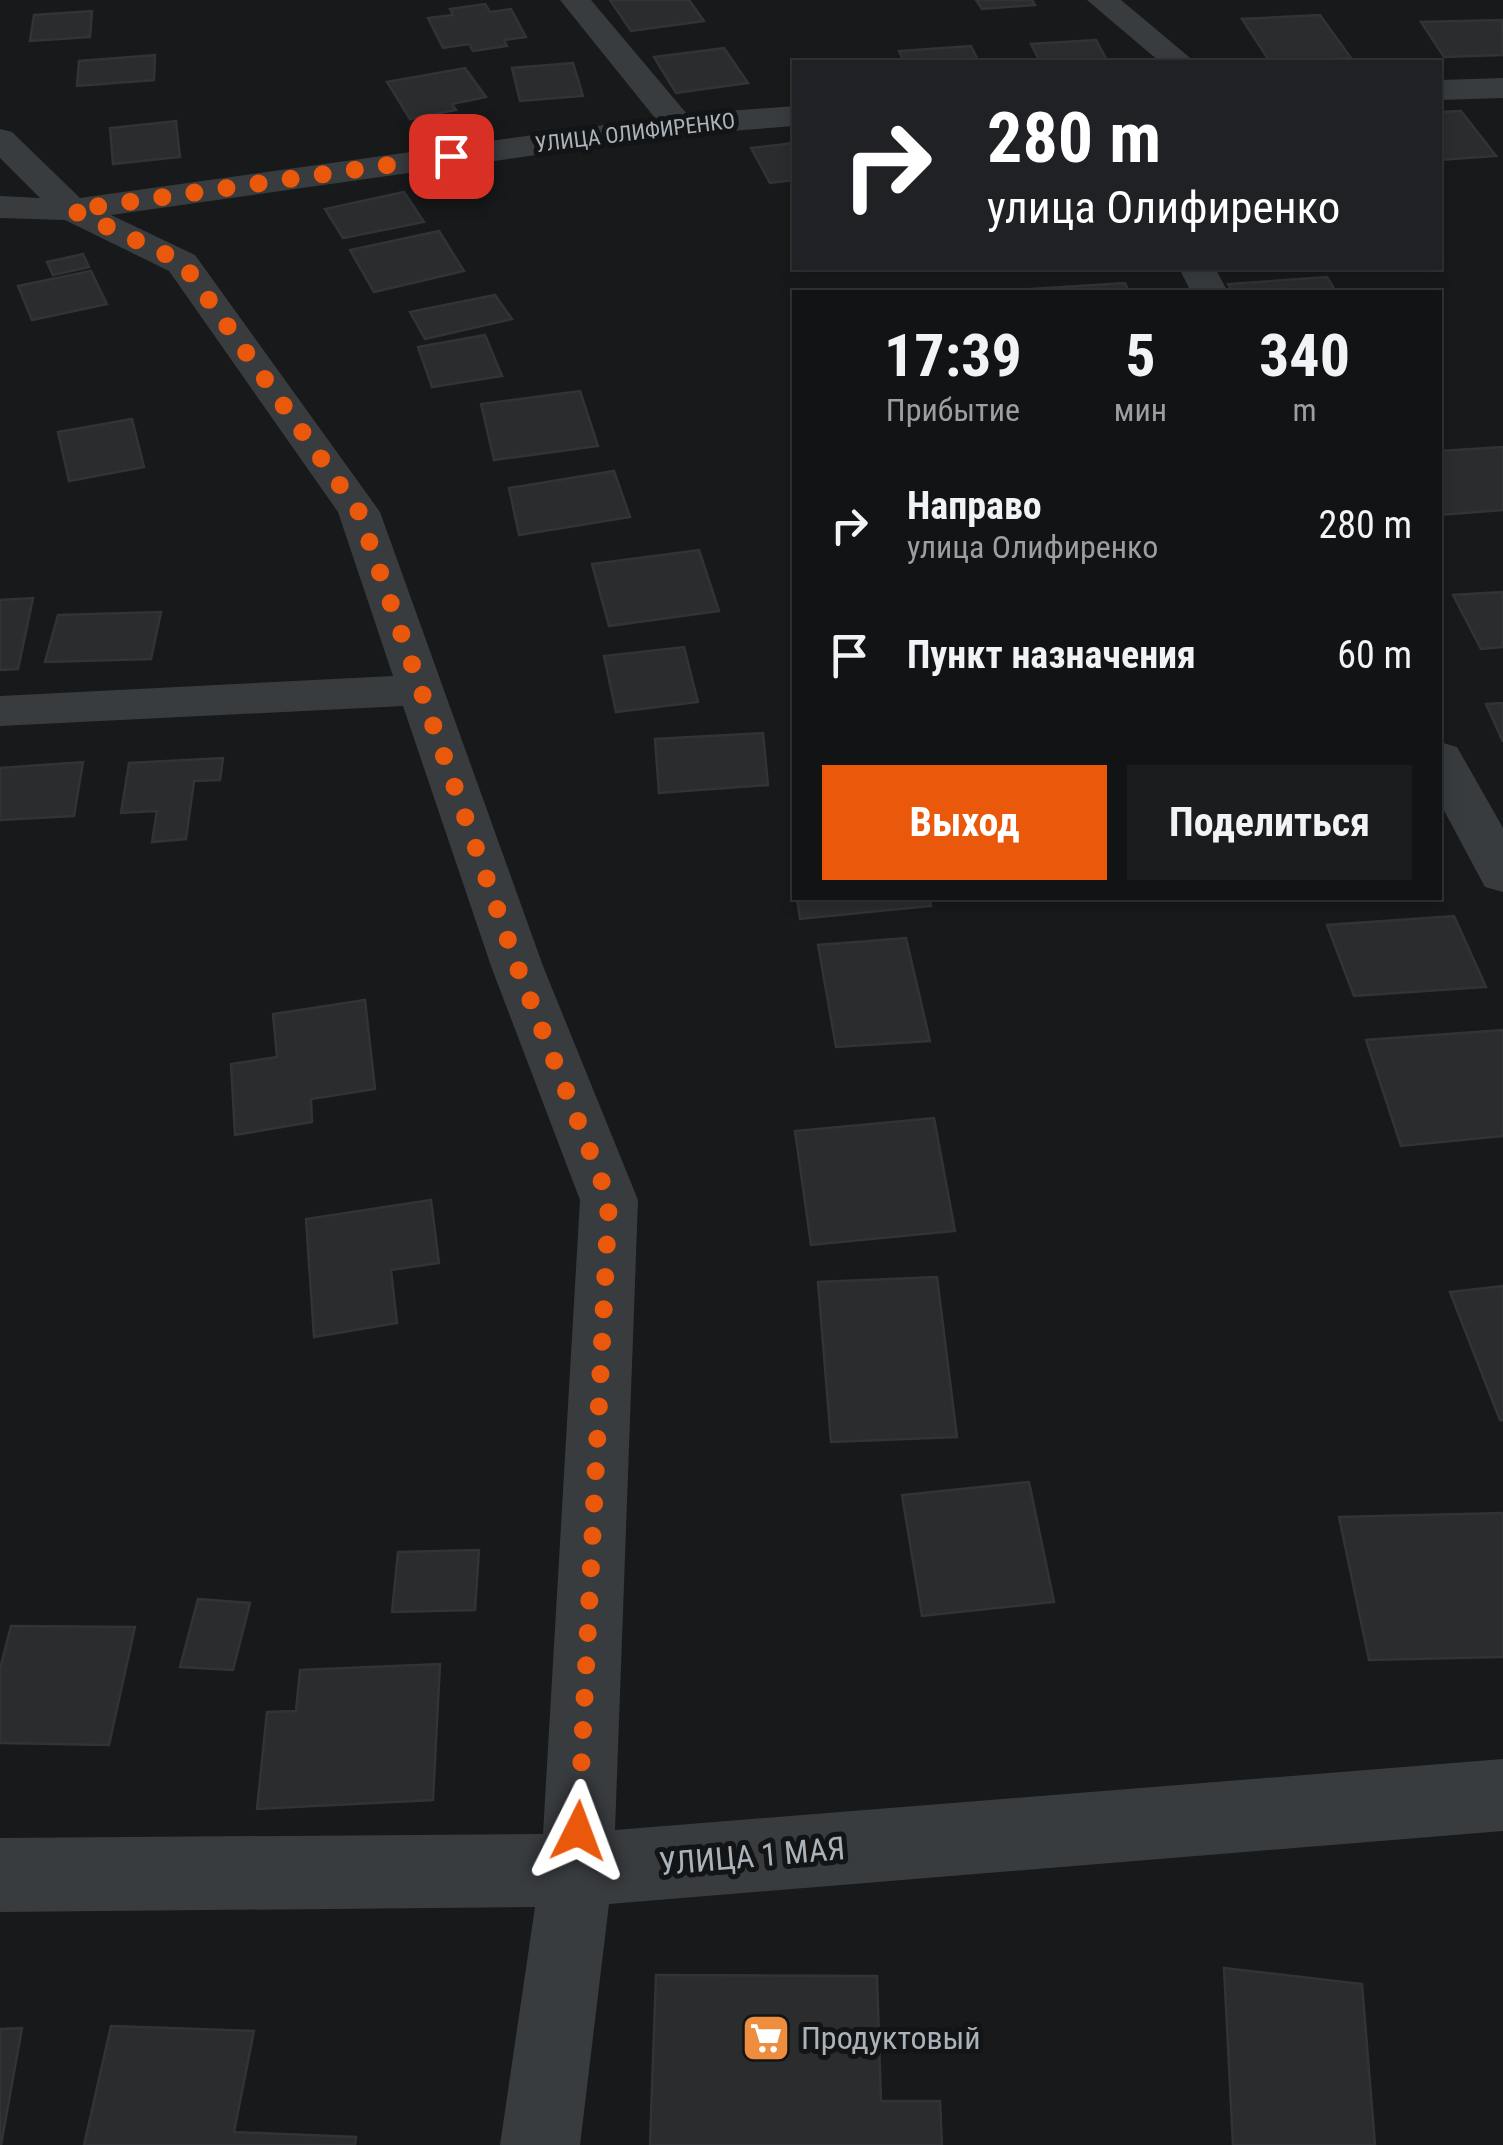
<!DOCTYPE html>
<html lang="ru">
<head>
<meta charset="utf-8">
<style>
  body { margin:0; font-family:"Roboto Condensed",sans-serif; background:#1b1c1d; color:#f1f3f6; height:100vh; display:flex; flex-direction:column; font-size:38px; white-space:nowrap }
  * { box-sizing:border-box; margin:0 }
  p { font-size:32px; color:#9c9ea0 }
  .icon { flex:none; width:55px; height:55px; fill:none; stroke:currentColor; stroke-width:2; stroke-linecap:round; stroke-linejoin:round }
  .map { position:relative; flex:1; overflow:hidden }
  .details { position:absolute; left:792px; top:290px; width:650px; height:610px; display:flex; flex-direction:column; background:#121314; border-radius:0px; box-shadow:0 5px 15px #0003,0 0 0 2px #313234 }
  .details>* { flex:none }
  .banner { position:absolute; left:792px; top:60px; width:650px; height:210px; border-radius:0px; box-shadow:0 5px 15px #0003,0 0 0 2px #313234; background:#202124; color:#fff; overflow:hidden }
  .pin { position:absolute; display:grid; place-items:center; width:85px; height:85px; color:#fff; margin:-42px; border-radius:20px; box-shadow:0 5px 15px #0006 }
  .me { position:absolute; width:110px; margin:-55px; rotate:3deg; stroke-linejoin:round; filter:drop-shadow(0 0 8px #0008) }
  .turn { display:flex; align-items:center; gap:35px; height:210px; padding:0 30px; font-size:45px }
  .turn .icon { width:130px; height:130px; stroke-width:2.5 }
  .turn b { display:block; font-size:70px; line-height:85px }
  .eta { display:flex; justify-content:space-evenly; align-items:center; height:170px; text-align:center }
  .eta b { font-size:60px; font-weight:700; line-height:70px }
  .button { display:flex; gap:20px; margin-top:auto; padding:20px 30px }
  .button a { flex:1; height:115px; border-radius:0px; background:#ea580c; color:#fff; font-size:40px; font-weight:700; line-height:115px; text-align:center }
  .button a+a { background:#1b1c1d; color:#f1f3f6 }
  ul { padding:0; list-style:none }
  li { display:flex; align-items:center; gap:30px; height:130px; padding:0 30px }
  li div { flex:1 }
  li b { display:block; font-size:38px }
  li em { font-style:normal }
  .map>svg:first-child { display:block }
</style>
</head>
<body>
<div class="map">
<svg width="1503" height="2145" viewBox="0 0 1503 2145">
  <rect width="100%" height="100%" fill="#18191a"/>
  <g fill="#2b2c2e" stroke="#323336" stroke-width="2.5">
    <path d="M 610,0 L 689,0 L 704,21 L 631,31 Z"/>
    <path d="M 976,0 L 1032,0 L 1035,5 L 982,9 Z"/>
    <path d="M 485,4 L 490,12 L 511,9 L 526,37 L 504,40 L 507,46 L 473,51 L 469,44 L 443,48 L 428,18 L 453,15 L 450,9 Z"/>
    <path d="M 92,11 L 90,37 L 30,41 L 34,15 Z"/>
    <path d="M 1320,15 L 1351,58 L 1270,62 L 1242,19 Z"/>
    <path d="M 1502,20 L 1503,55 L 1444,57 L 1421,22 Z"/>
    <path d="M 1096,40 L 1108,62 L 1040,62 L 1031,44 Z"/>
    <path d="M 971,46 L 979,62 L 904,62 L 899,51 Z"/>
    <path d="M 724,48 L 748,83 L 676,93 L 654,57 Z"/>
    <path d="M 155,55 L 154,80 L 77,86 L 79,61 Z"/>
    <path d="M 573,63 L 583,96 L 520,101 L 512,68 Z"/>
    <path d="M 465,68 L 486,97 L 452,104 L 456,110 L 410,119 L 387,82 Z"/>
    <path d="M 1461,111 L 1496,156 L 1440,160 L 1440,112 Z"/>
    <path d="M 176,121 L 180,157 L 113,164 L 110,128 Z"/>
    <path d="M 795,143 L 795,180 L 770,183 L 751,148 Z"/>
    <path d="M 404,192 L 424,222 L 343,238 L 325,209 Z"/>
    <path d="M 439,231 L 464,271 L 374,292 L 350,250 Z"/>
    <path d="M 83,254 L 89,267 L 53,275 L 47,262 Z"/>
    <path d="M 91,271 L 107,304 L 32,320 L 18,286 Z"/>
    <path d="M 1327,277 L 1336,292 L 1233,292 L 1228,284 Z"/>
    <path d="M 1125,283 L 1129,292 L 1033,292 L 1032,289 Z"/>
    <path d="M 495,295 L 512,319 L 425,339 L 410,312 Z"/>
    <path d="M 485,335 L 502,376 L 432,387 L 418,347 Z"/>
    <path d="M 580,391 L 598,446 L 494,460 L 481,404 Z"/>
    <path d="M 132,419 L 144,467 L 69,481 L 58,432 Z"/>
    <path d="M 1503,447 L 1503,510 L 1440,515 L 1440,451 Z"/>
    <path d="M 614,471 L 630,517 L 519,535 L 509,488 Z"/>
    <path d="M 699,550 L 719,611 L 609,626 L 592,564 Z"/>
    <path d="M 1503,592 L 1503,647 L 1481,649 L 1453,595 Z"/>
    <path d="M 33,598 L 18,669 L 0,670 L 0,600 Z"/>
    <path d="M 161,612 L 151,659 L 45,662 L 58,615 Z"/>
    <path d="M 684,647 L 698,702 L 616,712 L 604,656 Z"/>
    <path d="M 1503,703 L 1503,742 L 1486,704 Z"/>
    <path d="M 763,733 L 768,785 L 659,793 L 655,739 Z"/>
    <path d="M 223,758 L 220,780 L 194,781 L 186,839 L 152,842 L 157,811 L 121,813 L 129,763 Z"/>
    <path d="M 83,762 L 74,816 L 0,820 L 0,768 Z"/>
    <path d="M 797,898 L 929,898 L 931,906 L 800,919 Z"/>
    <path d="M 1454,916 L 1486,987 L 1354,996 L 1327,925 Z"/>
    <path d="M 906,938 L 930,1041 L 836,1047 L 818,945 Z"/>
    <path d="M 365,1000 L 375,1089 L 311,1099 L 312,1122 L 235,1135 L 231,1064 L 277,1057 L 273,1014 Z"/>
    <path d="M 1503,1030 L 1503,1136 L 1401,1146 L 1366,1040 Z"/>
    <path d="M 934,1118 L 955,1231 L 811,1245 L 795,1131 Z"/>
    <path d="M 431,1200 L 439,1263 L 391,1270 L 397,1323 L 314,1337 L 306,1219 Z"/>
    <path d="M 937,1277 L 957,1437 L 831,1442 L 818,1282 Z"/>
    <path d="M 1503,1286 L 1503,1420 L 1500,1420 L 1450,1292 Z"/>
    <path d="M 1029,1482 L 1054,1602 L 922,1616 L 902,1495 Z"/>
    <path d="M 1503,1513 L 1503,1657 L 1369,1660 L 1339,1517 Z"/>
    <path d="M 479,1550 L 475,1610 L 392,1612 L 398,1552 Z"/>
    <path d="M 198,1599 L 250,1603 L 233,1670 L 180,1667 Z"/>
    <path d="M 11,1626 L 135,1627 L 109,1745 L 0,1743 L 0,1669 Z"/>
    <path d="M 440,1664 L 433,1800 L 257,1809 L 267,1712 L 296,1711 L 300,1670 Z"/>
    <path d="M 1224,1968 L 1362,1984 L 1375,2145 L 1233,2145 Z"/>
    <path d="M 656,1975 L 877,1976 L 881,2101 L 940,2101 L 942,2145 L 650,2145 Z"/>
    <path d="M 111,2026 L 254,2031 L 234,2132 L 356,2137 L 355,2145 L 84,2145 Z"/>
    <path d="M 22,2028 L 1,2145 L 0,2145 L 0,2029 Z"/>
  </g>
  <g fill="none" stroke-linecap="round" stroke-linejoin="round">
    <g fill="#393c3f" fill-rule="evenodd">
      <path d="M 560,0 L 591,0 L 687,114 L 795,106 L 795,126 L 678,135 L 111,215 L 195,255 L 380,512 L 543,966 L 638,1200 L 615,1830 L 1503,1759 L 1503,1831 L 609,1904 L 580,2145 L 500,2145 L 535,1907 L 0,1912 L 0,1838 L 543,1834 L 580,1200 L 491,966 L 403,706 L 0,726 L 0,696 L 393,676 L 338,512 L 169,271 L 65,220 L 0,218 L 0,196 L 40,198 L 0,158 L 0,129 L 12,132 L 80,198 L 655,118 Z"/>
      <path d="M 1087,0 L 1121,0 L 1195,62 L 1160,62 Z"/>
      <path d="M 1503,78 L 1503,98 L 1440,100 L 1440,80 Z"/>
      <path d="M 1179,268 L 1215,268 L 1228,292 L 1191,292 Z"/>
      <path d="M 1440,742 L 1457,747 L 1503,828 L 1503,892 L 1485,887 L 1440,803 Z"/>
    </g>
  </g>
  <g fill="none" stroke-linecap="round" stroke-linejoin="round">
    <path stroke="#ea580c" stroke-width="18" stroke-dasharray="0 32.4" d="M 451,156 L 72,210 L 182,262 L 359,512 L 517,966 L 609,1200 L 578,1831"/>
  </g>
  <defs>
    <g id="supermarket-square" transform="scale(2.5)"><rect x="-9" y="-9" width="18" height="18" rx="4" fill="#ed8d3d" stroke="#131415"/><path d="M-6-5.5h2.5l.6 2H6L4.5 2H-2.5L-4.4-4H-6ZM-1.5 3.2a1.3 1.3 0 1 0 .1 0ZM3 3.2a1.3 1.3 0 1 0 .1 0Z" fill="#fff"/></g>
  </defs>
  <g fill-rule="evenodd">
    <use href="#supermarket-square" x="766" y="2038"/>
  </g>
  <g text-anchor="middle" stroke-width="10" stroke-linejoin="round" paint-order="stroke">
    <g font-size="22" fill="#abb3ba" stroke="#131415">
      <text transform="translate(635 132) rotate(-7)" y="8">УЛИЦА ОЛИФИРЕНКО</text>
    </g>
    <g font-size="32" fill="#abb3ba" stroke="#131415">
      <text transform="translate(752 1856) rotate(-5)" y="11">УЛИЦА 1 МАЯ</text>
    </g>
    <g font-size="32" fill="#abb3ba" stroke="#131415" text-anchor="start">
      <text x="801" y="2049">Продуктовый</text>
    </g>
  </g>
</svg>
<div class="pin" style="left:451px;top:156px;background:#d93025"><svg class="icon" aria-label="arrive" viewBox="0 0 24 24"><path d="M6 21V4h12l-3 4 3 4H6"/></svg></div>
<svg class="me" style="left:578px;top:1831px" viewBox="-20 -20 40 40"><path d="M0-17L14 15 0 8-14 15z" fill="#ea580c" stroke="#fff" stroke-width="4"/></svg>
<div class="banner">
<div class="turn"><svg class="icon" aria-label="right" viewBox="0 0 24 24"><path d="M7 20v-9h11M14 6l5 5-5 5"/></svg><div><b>280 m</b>улица Олифиренко</div></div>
</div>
<section class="details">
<div class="eta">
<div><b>17:39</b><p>Прибытие</p></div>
<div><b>5</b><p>мин</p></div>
<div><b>340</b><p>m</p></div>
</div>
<ul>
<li><svg class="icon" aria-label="right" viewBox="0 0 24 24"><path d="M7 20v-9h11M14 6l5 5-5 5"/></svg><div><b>Направо</b><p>улица Олифиренко</p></div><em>280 m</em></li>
<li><svg class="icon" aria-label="arrive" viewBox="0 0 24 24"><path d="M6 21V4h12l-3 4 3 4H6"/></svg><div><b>Пункт назначения</b></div><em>60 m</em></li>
</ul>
<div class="button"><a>Выход</a><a>Поделиться</a></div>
</section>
</div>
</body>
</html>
